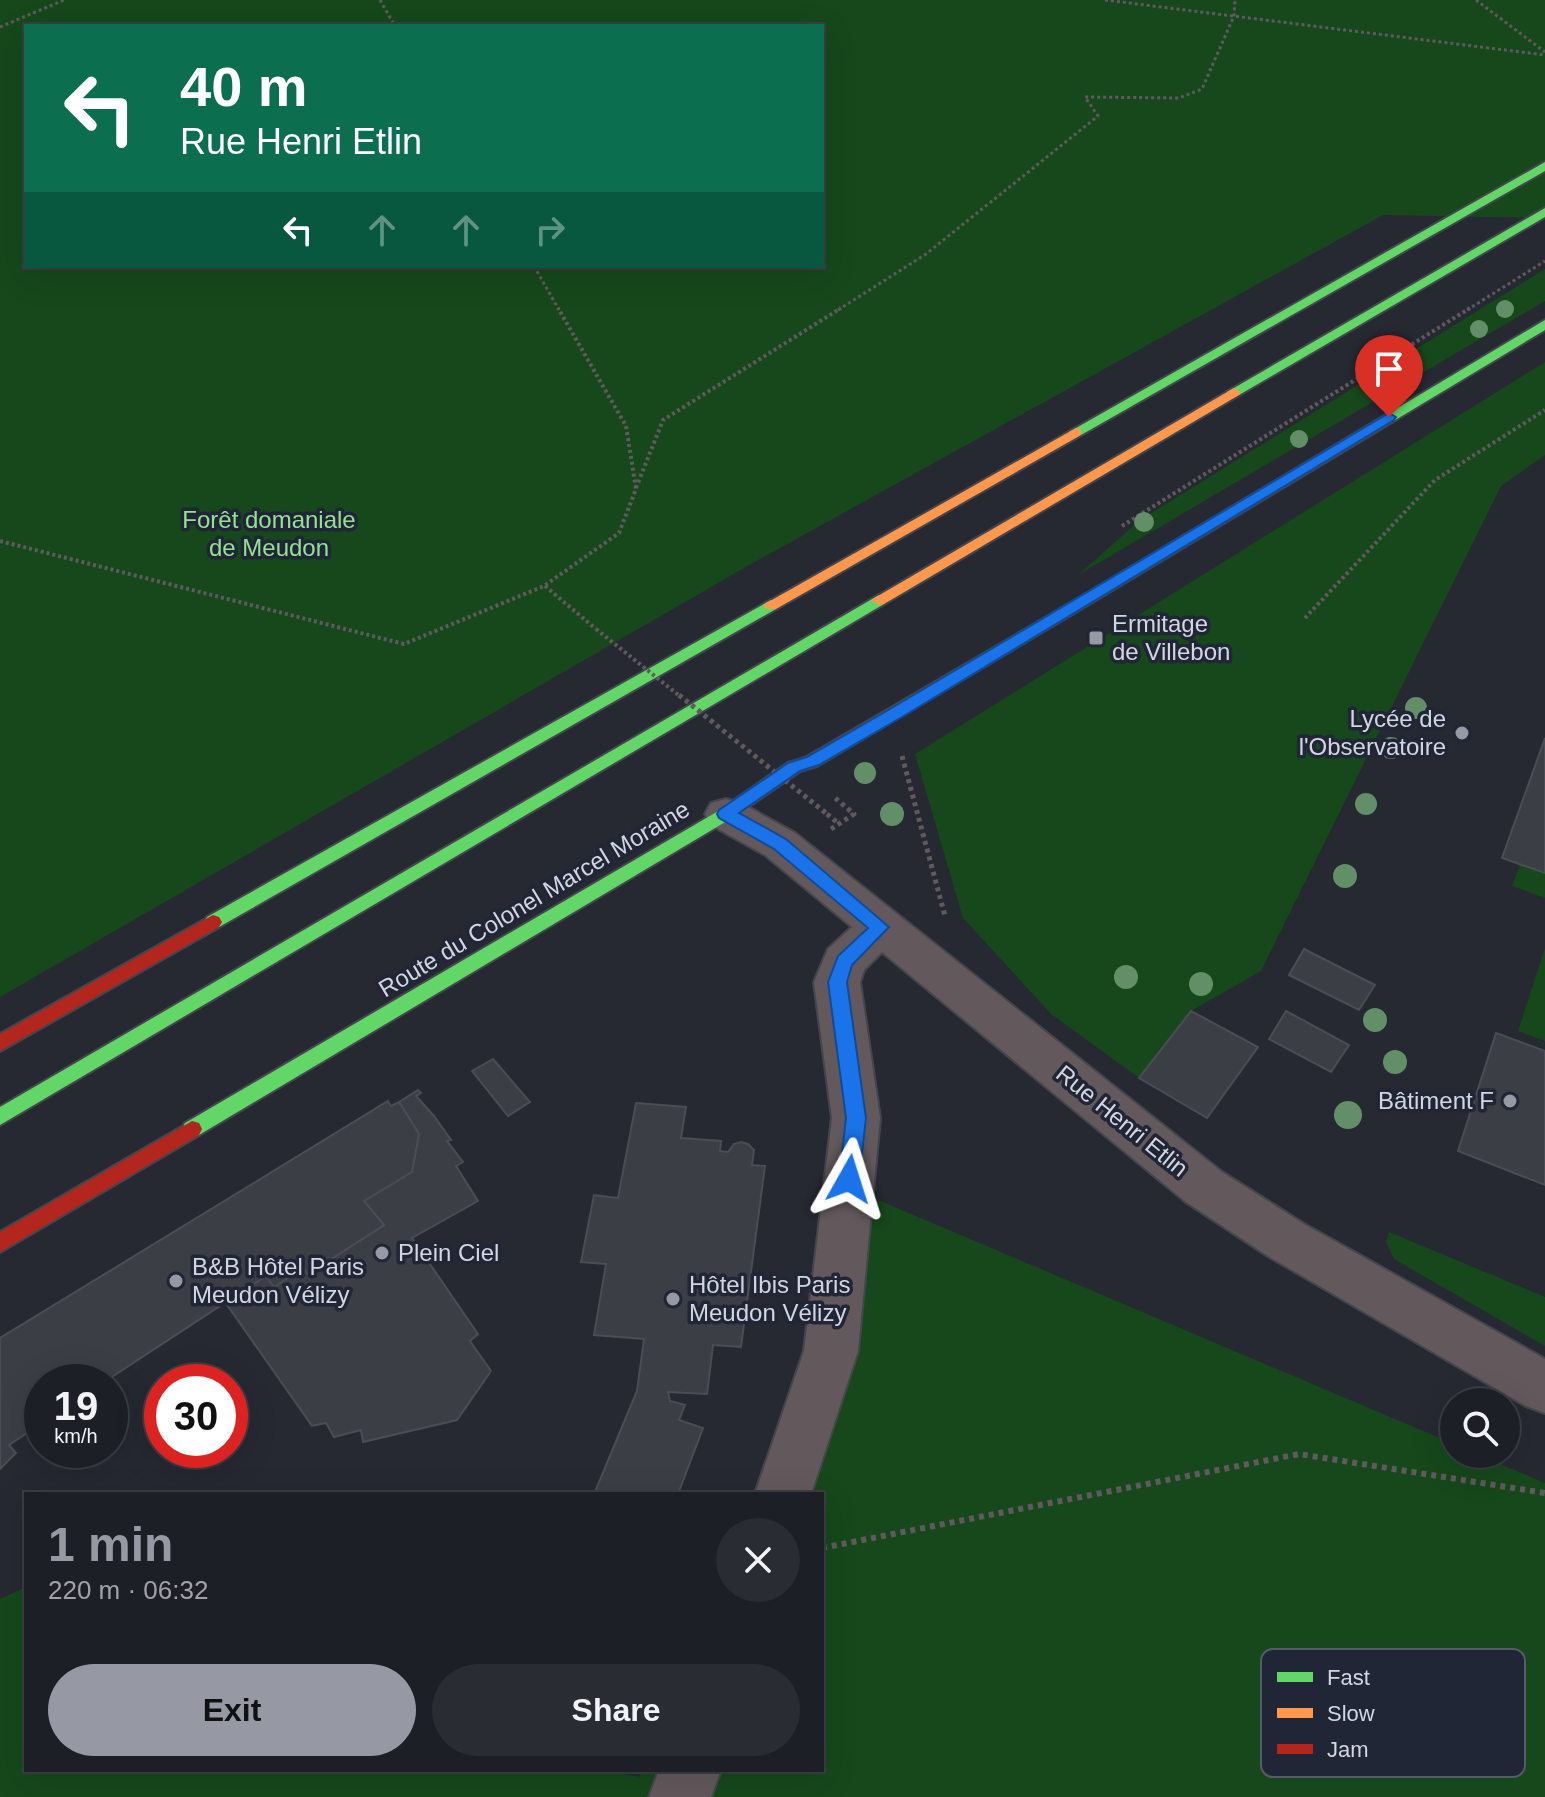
<!DOCTYPE html>
<html lang="en">
<head>
<meta charset="utf-8">
<style>
  body { margin:0; font-family:Arial,sans-serif; background:#292c32; color:#f1f3f6; height:100vh; display:flex; flex-direction:column; font-size:30px; white-space:nowrap }
  * { box-sizing:border-box; margin:0 }
  p { font-size:26px; color:#a0a2a7 }
  .icon { flex:none; width:44px; height:44px; fill:none; stroke:currentColor; stroke-width:2; stroke-linecap:round; stroke-linejoin:round }
  .map { position:relative; flex:1; overflow:hidden }
  .details { position:absolute; left:24px; top:1492px; width:800px; height:280px; display:flex; flex-direction:column; background:#1c1f26; border-radius:0px; box-shadow:0 8px 32px #0002,0 0 0 2px #3a3d43 }
  .details>* { flex:none }
  .top-card { position:absolute; left:24px; top:24px; width:800px; height:244px; border-radius:0px; box-shadow:0 8px 32px #0002,0 0 0 2px #3a3d43; background:#0b6e4f; color:#fff; overflow:hidden }
  .fabs { position:absolute; left:1440px; top:1388px; display:grid; gap:16px }
  .fabs a { display:grid; place-items:center; width:80px; height:80px; border-radius:50%; background:#1c1f26; box-shadow:0 8px 32px #0002,0 0 0 2px #3a3d43; font-size:40px }
  .speed { position:absolute; left:24px; top:1364px; display:flex; gap:16px; font-size:40px; font-weight:700; text-align:center }
  .speed>* { display:grid; place-content:center; width:104px; height:104px; border-radius:50%; background:#1c1f26; box-shadow:0 8px 32px #0002,0 0 0 2px #3a3d43; line-height:1 }
  .speed small { font-size:20px; font-weight:400 }
  .speed .limit { border:12px solid #d22; background:#fff; color:#111 }
  .pin { position:absolute; display:grid; place-items:center; width:68px; height:68px; color:#fff; margin:-82px -34px; border-radius:50% 50% 50% 0; rotate:-45deg; box-shadow:0 0 8px #0007 }
  .pin .icon { rotate:45deg }
  .me { position:absolute; width:88px; margin:-44px; rotate:6deg; stroke-linejoin:round; filter:drop-shadow(0 0 6px #0008) }
  .turn { display:flex; align-items:center; gap:28px; height:168px; padding:0 24px; font-size:36px }
  .turn .icon { width:104px; height:104px; stroke-width:2.5 }
  .turn b { display:block; font-size:56px; line-height:68px }
  .lanes { display:flex; align-items:center; height:76px; padding:0 24px; background:#0003; justify-content:center; gap:40px; direction:ltr }
  .lanes .off { opacity:.35 }
  .round { display:grid; place-items:center; flex:none; width:84px; height:84px; border-radius:42px; background:#292c32 }
  .overview { display:flex; align-items:center; justify-content:space-between; height:136px; padding:0 24px }
  h1 { font-size:48px; font-weight:800; line-height:60px; color:#9699a4 }
  .action { display:flex; gap:16px; margin-top:auto; padding:16px 24px }
  .action a { flex:1; height:92px; border-radius:48px; background:#9699a4; color:#111; font-size:32px; font-weight:800; line-height:92px; text-align:center }
  .action a+a { background:#292c32; color:#f1f3f6 }
  .map>svg:first-child { display:block }
</style>
</head>
<body>
<div class="map">
<svg width="1545" height="1797" viewBox="0 0 1545 1797">
  <rect width="100%" height="100%" fill="#262932"/>
  <g fill="#16481b" fill-rule="evenodd">
    <path d="M 0,0 L 1545,0 L 1545,218 L 1383,215 L 751,564 L 0,997 ZM 26,26 L 822,26 L 822,266 L 26,266 Z"/>
    <path d="M 1545,269 L 1545,301 L 1078,575 L 1140,520 Z"/>
    <path d="M 1545,362 L 1545,455 L 1501,486 L 1261,971 L 1191,1011 L 1139,1078 L 1051,1014 L 963,918 L 915,754 Z"/>
    <path d="M 1520,864 L 1545,873 L 1545,898 L 1512,886 Z"/>
    <path d="M 1545,948 L 1545,1041 L 1518,1031 Z"/>
    <path d="M 871,1197 L 1454,1444 L 1454,1454 L 1477,1454 L 1545,1483 L 1545,1797 L 0,1797 L 0,1599 L 26,1587 L 26,1770 L 603,1770 L 639,1777 L 642,1770 L 822,1770 L 822,1494 L 752,1494 Z"/>
    <path d="M 1389,1232 L 1545,1297 L 1545,1346 L 1394,1259 L 1386,1242 Z"/>
  </g>
  <g fill="#3b3e45" stroke="#4a4d55" stroke-width="2">
    <path d="M 1545,738 L 1545,873 L 1502,858 Z"/>
    <path d="M 1304,949 L 1375,985 L 1359,1010 L 1289,975 Z"/>
    <path d="M 1191,1011 L 1258,1047 L 1207,1118 L 1139,1078 Z"/>
    <path d="M 1286,1011 L 1349,1045 L 1331,1072 L 1269,1039 Z"/>
    <path d="M 1496,1033 L 1545,1051 L 1545,1185 L 1458,1151 Z"/>
    <path d="M 493,1059 L 530,1102 L 508,1116 L 472,1071 Z"/>
    <path d="M 418,1090 L 421,1093 L 416,1096 L 434,1116 L 451,1140 L 447,1141 L 463,1162 L 456,1166 L 478,1201 L 412,1238 L 478,1334 L 470,1341 L 491,1371 L 457,1420 L 363,1442 L 361,1430 L 334,1437 L 326,1423 L 312,1426 L 225,1302 L 266,1276 L 274,1287 L 303,1268 L 308,1274 L 384,1225 L 364,1201 L 412,1172 L 419,1134 L 399,1102 Z"/>
    <path d="M 388,1101 L 391,1106 L 399,1102 L 419,1134 L 412,1172 L 364,1201 L 384,1225 L 308,1274 L 303,1268 L 274,1287 L 266,1276 L 104,1382 L 42,1382 L 42,1423 L 9,1445 L 16,1453 L 0,1469 L 0,1338 Z"/>
    <path d="M 636,1103 L 686,1107 L 681,1138 L 721,1141 L 720,1151 L 728,1152 L 734,1144 L 741,1142 L 748,1144 L 754,1150 L 752,1165 L 765,1166 L 741,1347 L 713,1345 L 707,1394 L 668,1392 L 670,1401 L 685,1405 L 679,1420 L 703,1428 L 678,1494 L 594,1494 L 637,1391 L 644,1339 L 594,1335 L 606,1264 L 581,1262 L 594,1195 L 618,1198 Z"/>
  </g>
  <g fill="none" stroke-linecap="round" stroke-linejoin="round">
    <g stroke="#43464d" stroke-width="4">
      <g id="street">
        <path d="M 726,799 L 741,803 L 795,833 L 1222,1172 L 1304,1224 L 1545,1359 L 1545,1413 L 1526,1406 L 1268,1256 L 1186,1202 L 882,952 L 864,970 L 860,982 L 880,1118 L 858,1351 L 811,1494 L 755,1494 L 804,1351 L 832,1118 L 814,982 L 828,949 L 852,927 L 765,855 L 711,825 L 705,814 L 711,803 Z"/>
        <path d="M 659,1770 L 721,1770 L 711,1797 L 649,1797 Z"/>
      </g>
    </g>
    <g stroke="#43464d" stroke-width="4">
      <g id="fast">
        <path d="M 1545,162 L 1545,171 L 1081,435 L 1071,435 L 1069,432 Z"/>
        <path d="M 1545,208 L 1545,217 L 1239,395 L 1234,396 L 1227,392 Z"/>
        <path d="M 1545,320 L 1545,330 L 1074,613 L 1064,613 L 1061,609 Z"/>
        <path d="M 879,595 L 884,596 L 887,600 L 884,604 L 0,1125 L 0,1107 Z"/>
        <path d="M 771,600 L 779,605 L 776,609 L 219,927 L 207,927 L 204,922 L 207,917 Z"/>
        <path d="M 811,756 L 817,758 L 819,762 L 817,766 L 800,771 L 732,818 L 199,1135 L 192,1137 L 185,1135 L 182,1129 L 185,1123 L 720,810 L 788,763 Z"/>
      </g>
    </g>
    <g stroke="#43464d" stroke-width="4">
      <g id="slow">
        <path d="M 1234,388 L 1241,392 L 1239,395 L 884,604 L 879,605 L 871,600 Z"/>
        <path d="M 1076,428 L 1081,429 L 1081,435 L 776,609 L 766,609 L 763,605 Z"/>
        <path d="M 1069,604 L 1074,605 L 1077,609 L 1074,613 L 817,766 L 805,766 L 803,762 L 805,758 Z"/>
      </g>
    </g>
    <g stroke="#43464d" stroke-width="4">
      <g id="jam">
        <path d="M 213,915 L 219,917 L 222,922 L 219,927 L 0,1051 L 0,1034 Z"/>
        <path d="M 192,1121 L 199,1123 L 202,1129 L 199,1135 L 0,1252 L 0,1232 Z"/>
      </g>
    </g>
    <g stroke="#605a5f" stroke-width="3" stroke-dasharray="3 3" stroke-linecap="butt">
      <path d="M 380,0 L 395,26"/>
      <path d="M 1105,0 L 1545,55"/>
      <path d="M 1476,0 L 1545,52"/>
      <path d="M 0,27 L 64,0"/>
      <path d="M 534,266 L 559,310"/>
      <path d="M 838,310 L 926,254 L 1098,116 L 1085,97 L 1179,98 L 1202,89 L 1234,16 L 1235,0"/>
      <path d="M 1467,310 L 1545,261"/>
    </g>
    <g stroke="#605a5f" stroke-width="4" stroke-dasharray="3 3" stroke-linecap="butt">
      <path d="M 636,488 L 663,420 L 841,308"/>
      <path d="M 1122,526 L 1470,308"/>
      <path d="M 0,541 L 404,644 L 544,586 L 619,533 L 636,489 L 626,426 L 558,308"/>
      <path d="M 545,586 L 596,629"/>
      <path d="M 1305,618 L 1435,480 L 1545,410"/>
    </g>
    <g stroke="#605a5f" stroke-width="5" stroke-dasharray="4 4" stroke-linecap="butt">
      <path d="M 902,756 L 945,916"/>
      <path d="M 827,814 L 839,824"/>
      <path d="M 831,829 L 854,814 L 834,797"/>
    </g>
    <path stroke="#605a5f" stroke-width="6" stroke-dasharray="5 5" stroke-linecap="butt" d="M 822,1548 L 1299,1454 L 1545,1493"/>
    <use href="#street" fill="#63595d" fill-rule="evenodd"/>
    <use href="#fast" fill="#63d668" fill-rule="evenodd"/>
    <use href="#slow" fill="#ff974d" fill-rule="evenodd"/>
    <use href="#jam" fill="#b3261e" fill-rule="evenodd"/>
    <path stroke="#605a5f" stroke-width="4" stroke-dasharray="3 3" stroke-linecap="butt" d="M 596,629 L 681,697"/>
    <path stroke="#605a5f" stroke-width="5" stroke-dasharray="4 4" stroke-linecap="butt" d="M 679,695 L 827,814"/>
  </g>
  <g fill="#628f67">
    <circle cx="1505" cy="309" r="9"/>
    <circle cx="1479" cy="329" r="9"/>
    <circle cx="1299" cy="439" r="9"/>
    <circle cx="1144" cy="522" r="10"/>
    <circle cx="1416" cy="708" r="11"/>
    <circle cx="1391" cy="748" r="11"/>
    <circle cx="865" cy="773" r="11"/>
    <circle cx="1366" cy="804" r="11"/>
    <circle cx="892" cy="814" r="12"/>
    <circle cx="1345" cy="876" r="12"/>
    <circle cx="1126" cy="977" r="12"/>
    <circle cx="1201" cy="984" r="12"/>
    <circle cx="1375" cy="1020" r="12"/>
    <circle cx="1395" cy="1062" r="12"/>
    <circle cx="1348" cy="1115" r="14"/>
  </g>
  <path fill="#1a73e8" stroke="#114b97" stroke-width="2" d="M 1389,413 L 1396,417 L 1394,420 L 902,717 L 819,765 L 800,771 L 739,813 L 786,839 L 889,927 L 852,965 L 847,982 L 866,1118 L 859,1179 L 856,1185 L 849,1188 L 842,1185 L 839,1179 L 846,1118 L 828,982 L 838,956 L 868,928 L 774,849 L 719,818 L 717,814 L 719,810 L 788,763 L 807,757 L 890,709 Z"/>
  <g fill="#9699a4" stroke="#212637" stroke-width="3">
    <rect x="1088" y="630" width="16" height="16" rx="4"/>
    <circle cx="1462" cy="733" r="8"/>
    <circle cx="1510" cy="1101" r="8"/>
    <circle cx="382" cy="1253" r="8"/>
    <circle cx="176" cy="1281" r="8"/>
    <circle cx="673" cy="1299" r="8"/>
  </g>
  <g text-anchor="middle" stroke-width="7" stroke-linejoin="round" paint-order="stroke">
    <g font-size="24" fill="#93e292" stroke="#212637">
      <text x="269" y="528">Forêt domaniale<tspan x="269" dy="28">de Meudon</tspan></text>
    </g>
    <g font-size="24" fill="#d3d6e2" stroke="#212637" text-anchor="start">
      <text x="1112" y="632">Ermitage<tspan x="1112" dy="28">de Villebon</tspan></text>
      <text x="1446" y="727" text-anchor="end">Lycée de<tspan x="1446" dy="28">l'Observatoire</tspan></text>
      <text x="1494" y="1109" text-anchor="end">Bâtiment F</text>
      <text x="398" y="1261">Plein Ciel</text>
      <text x="192" y="1275">B&amp;B Hôtel Paris<tspan x="192" dy="28">Meudon Vélizy</tspan></text>
      <text x="689" y="1293">Hôtel Ibis Paris<tspan x="689" dy="28">Meudon Vélizy</tspan></text>
    </g>
    <g font-size="24" fill="#d3d6e2" stroke="#212637">
      <text transform="translate(534 899) rotate(-31)" y="8">Route du Colonel Marcel Moraine</text>
      <text transform="translate(1122 1121) rotate(39)" y="8">Rue Henri Etlin</text>
    </g>
  </g>
  <rect x="1261" y="1649" width="264" height="128" rx="12" fill="#212637" stroke="#565b6a" stroke-width="2"/>
  <rect x="1277" y="1672" width="36" height="10" fill="#63d668"/>
  <rect x="1277" y="1708" width="36" height="10" fill="#ff974d"/>
  <rect x="1277" y="1744" width="36" height="10" fill="#b3261e"/>
  <g font-size="22" fill="#d3d6e2">
    <text x="1327" y="1685">Fast</text>
    <text x="1327" y="1721">Slow</text>
    <text x="1327" y="1757">Jam</text>
  </g>
</svg>
<div class="fabs">
<a><svg class="icon" aria-label="search" viewBox="0 0 24 24"><circle cx="10" cy="10" r="6"/><path d="M15 15l6 6"/></svg></a>
</div>
<div class="speed"><div>19<small>km/h</small></div><div class="limit">30</div></div>
<div class="pin" style="left:1389px;top:417px;background:#d93025"><svg class="icon" aria-label="arrive" viewBox="0 0 24 24"><path d="M6 21V4h12l-3 4 3 4H6"/></svg></div>
<svg class="me" style="left:849px;top:1179px" viewBox="-20 -20 40 40"><path d="M0-17L14 15 0 8-14 15z" fill="#1a73e8" stroke="#fff" stroke-width="4"/></svg>
<div class="top-card">
<div class="turn"><svg class="icon" aria-label="left" viewBox="0 0 24 24"><path d="M17 20v-9H6M10 6l-5 5 5 5"/></svg><div><b>40 m</b>Rue Henri Etlin</div></div>
<div class="lanes"><svg class="icon" aria-label="left" viewBox="0 0 24 24"><path d="M17 20v-9H6M10 6l-5 5 5 5"/></svg><svg class="icon off" aria-label="ahead" viewBox="0 0 24 24"><path d="M12 20V5M6 11l6-6 6 6"/></svg><svg class="icon off" aria-label="ahead" viewBox="0 0 24 24"><path d="M12 20V5M6 11l6-6 6 6"/></svg><svg class="icon off" aria-label="right" viewBox="0 0 24 24"><path d="M7 20v-9h11M14 6l5 5-5 5"/></svg></div>
</div>
<section class="details">
<div class="overview"><div><h1>1 min</h1><p>220 m · 06:32</p></div><a class="round"><svg class="icon" aria-label="close" viewBox="0 0 24 24"><path d="M6 6l12 12M18 6L6 18"/></svg></a></div>
<div class="action"><a>Exit</a><a>Share</a></div>
</section>
</div>
</body>
</html>
